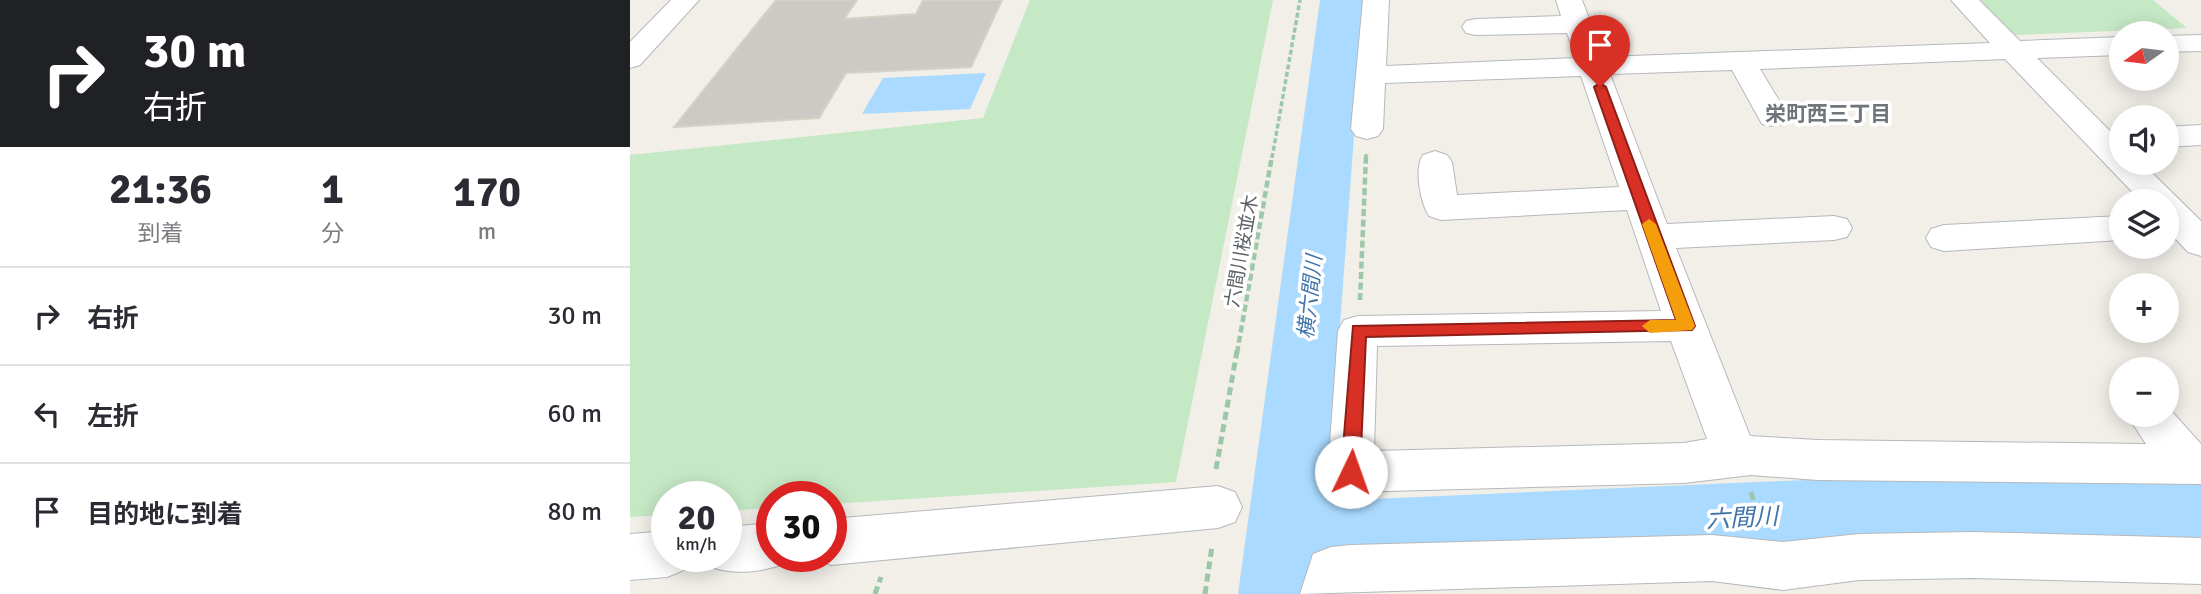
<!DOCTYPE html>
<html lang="ja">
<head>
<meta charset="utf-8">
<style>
  body { margin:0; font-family:Signika,"Noto Sans JP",sans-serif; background:#f2f2f3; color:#2b2b33; height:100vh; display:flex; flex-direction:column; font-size:26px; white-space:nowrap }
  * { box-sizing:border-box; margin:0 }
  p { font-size:23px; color:#7c7c81 }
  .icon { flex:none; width:38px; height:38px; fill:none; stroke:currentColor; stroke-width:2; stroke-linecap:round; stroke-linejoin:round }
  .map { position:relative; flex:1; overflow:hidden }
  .panel { display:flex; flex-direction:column; background:#fff; width:630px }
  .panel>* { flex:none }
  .banner { background:#202124; color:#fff; overflow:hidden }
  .needle { width:46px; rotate:256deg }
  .tools { position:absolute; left:1479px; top:21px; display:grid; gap:14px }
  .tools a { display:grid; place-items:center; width:70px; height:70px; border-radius:50%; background:#fff; box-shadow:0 4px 18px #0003; font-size:35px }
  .speed { position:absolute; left:21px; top:481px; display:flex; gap:14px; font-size:35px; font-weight:700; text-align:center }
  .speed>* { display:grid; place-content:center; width:91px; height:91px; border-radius:50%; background:#fff; box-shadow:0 4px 18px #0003; line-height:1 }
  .speed small { font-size:18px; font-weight:400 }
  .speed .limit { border:10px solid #d22; background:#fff; color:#111 }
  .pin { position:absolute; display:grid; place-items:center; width:60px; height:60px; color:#fff; margin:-72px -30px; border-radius:50% 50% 50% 0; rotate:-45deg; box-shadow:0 0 7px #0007 }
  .pin .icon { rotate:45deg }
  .me { position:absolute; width:77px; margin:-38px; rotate:3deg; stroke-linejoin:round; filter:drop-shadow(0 0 5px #0008) }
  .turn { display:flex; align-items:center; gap:24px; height:147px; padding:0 28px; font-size:32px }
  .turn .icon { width:91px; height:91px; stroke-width:2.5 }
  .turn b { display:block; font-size:49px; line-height:60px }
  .eta { display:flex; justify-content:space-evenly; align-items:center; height:119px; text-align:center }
  .eta b { font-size:42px; font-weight:700; line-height:49px }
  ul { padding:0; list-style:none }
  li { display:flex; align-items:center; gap:21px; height:98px; padding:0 28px; border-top:2px solid #e1e1e2 }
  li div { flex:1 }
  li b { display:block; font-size:26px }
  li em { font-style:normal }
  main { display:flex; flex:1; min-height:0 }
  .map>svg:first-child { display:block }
</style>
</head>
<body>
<main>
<section class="panel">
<div class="banner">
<div class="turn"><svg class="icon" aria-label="right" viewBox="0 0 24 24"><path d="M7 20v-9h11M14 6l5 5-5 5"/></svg><div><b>30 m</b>右折</div></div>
</div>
<div class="eta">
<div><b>21:36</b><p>到着</p></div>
<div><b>1</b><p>分</p></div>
<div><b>170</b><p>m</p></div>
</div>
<ul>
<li><svg class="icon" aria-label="right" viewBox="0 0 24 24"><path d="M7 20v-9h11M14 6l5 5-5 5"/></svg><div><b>右折</b></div><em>30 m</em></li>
<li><svg class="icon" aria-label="left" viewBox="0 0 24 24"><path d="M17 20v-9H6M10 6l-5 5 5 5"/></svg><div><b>左折</b></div><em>60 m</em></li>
<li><svg class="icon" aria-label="arrive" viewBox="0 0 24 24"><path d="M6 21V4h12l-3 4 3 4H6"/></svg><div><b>目的地に到着</b></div><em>80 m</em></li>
</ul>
</section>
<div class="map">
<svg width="1571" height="594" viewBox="0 0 1571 594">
  <rect width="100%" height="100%" fill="#f1efe8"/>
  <g fill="#c5e8c5">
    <path d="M 400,0 L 643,0 L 546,482 L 201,504 L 201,497 L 142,497 L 142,508 L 96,511 L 96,497 L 37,497 L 37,515 L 0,517 L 0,155 L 353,118 Z"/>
    <path d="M 1350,0 L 1523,0 L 1557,28 L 1384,35 Z"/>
  </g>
  <path fill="#aadaff" d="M 356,73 L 340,109 L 232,114 L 253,78 Z"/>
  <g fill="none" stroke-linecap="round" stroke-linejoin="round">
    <path fill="#aadaff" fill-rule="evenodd" d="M 690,0 L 734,0 L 697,501 L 1288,475 L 1571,482 L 1571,552 L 1288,545 L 692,575 L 690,594 L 608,594 Z"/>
  </g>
  <path fill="#cccac5" stroke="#d6d1c6" stroke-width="2" d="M 146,0 L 227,0 L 214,19 L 286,14 L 293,0 L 372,0 L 341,67 L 216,73 L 189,118 L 44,127 Z"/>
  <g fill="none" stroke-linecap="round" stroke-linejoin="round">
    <g stroke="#b5b8bc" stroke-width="2">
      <g id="minor">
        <path d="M 41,0 L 69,0 L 10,65 L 0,68 L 0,42 Z"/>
        <path d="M 733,0 L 759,0 L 756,66 L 946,58 L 937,33 L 846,35 L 836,33 L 832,27 L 836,21 L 846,19 L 931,16 L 926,0 L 952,0 L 974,57 L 1360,43 L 1321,0 L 1349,0 L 1390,41 L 1491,37 L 1491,55 L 1407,58 L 1491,142 L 1491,163 L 1512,163 L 1571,221 L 1571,256 L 1558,252 L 1536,229 L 1536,201 L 1511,201 L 1375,59 L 1130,69 L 1159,117 L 1154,124 L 1143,126 L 1132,124 L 1102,70 L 980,74 L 1037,224 L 1204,216 L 1217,219 L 1222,228 L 1217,237 L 1204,240 L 1046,248 L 1120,436 L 1188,440 L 1516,444 L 1497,415 L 1536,415 L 1536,405 L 1571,444 L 1571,484 L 1188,480 L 1121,475 L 1054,483 L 721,492 L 705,486 L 698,472 L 708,331 L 714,320 L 728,316 L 1031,311 L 997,210 L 811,220 L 799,216 C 790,202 784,168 793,155 L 805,151 L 817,155 L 822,162 L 827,195 L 989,187 L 951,76 L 755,83 L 753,129 L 748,136 L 737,139 L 726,136 L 721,129 ZM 1041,341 L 1077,439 L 1054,443 L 744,451 L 747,346 Z"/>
        <path d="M 1571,35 L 1571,51 L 1536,52 L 1536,36 Z"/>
        <path d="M 1571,125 L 1571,145 L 1536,147 L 1536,127 Z"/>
        <path d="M 1491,216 L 1491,240 L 1314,251 L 1301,247 L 1296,238 L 1301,229 L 1314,225 Z"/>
        <path d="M 588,486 L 605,492 L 612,507 L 605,522 L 588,528 L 201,565 L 183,556 L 201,556 L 201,519 Z"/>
        <path d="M 142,523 L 142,556 L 162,556 L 159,562 C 134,572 104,576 79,566 L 74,556 L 96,556 L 96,527 Z"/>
        <path d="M 37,531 L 37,556 L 60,556 L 54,570 L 37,577 L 0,580 L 0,534 Z"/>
        <path d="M 1342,532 L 1571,538 L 1571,584 L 1342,578 L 1229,580 L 1153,590 L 1082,581 L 670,594 L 683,554 L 701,547 L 721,545 L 1082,535 L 1153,542 L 1229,534 Z"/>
      </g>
    </g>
    <g stroke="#9cc7a9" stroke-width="3.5" stroke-dasharray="5 2.5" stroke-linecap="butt">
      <path d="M 642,158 L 670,0"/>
      <path d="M 736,158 L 736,154"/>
    </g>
    <g stroke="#9cc7a9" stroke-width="4.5" stroke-dasharray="7 3.5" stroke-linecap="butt">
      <path d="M 730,300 L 736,156"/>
      <path d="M 607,353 L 642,156"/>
    </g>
    <g stroke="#9cc7a9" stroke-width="5" stroke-dasharray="8 4.5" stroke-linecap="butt">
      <path d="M 586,469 L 607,351"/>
      <path d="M 1121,492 L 1130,524"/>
      <path d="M 245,594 L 251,577"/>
      <path d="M 575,594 L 582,546"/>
    </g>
    <use href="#minor" fill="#fff" fill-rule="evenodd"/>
  </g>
  <path fill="#d93025" stroke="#8d1f18" stroke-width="2" d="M 970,83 L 976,87 L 1065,326 L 1062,330 L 736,337 L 730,472 L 727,478 L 721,481 L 714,478 L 711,472 L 723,326 L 1046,320 L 964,87 Z"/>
  <path fill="#f59e0b" d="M 1019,219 L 1026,224 L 1065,326 L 1062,330 L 1020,333 L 1012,326 L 1020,320 L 1046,320 L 1012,224 Z"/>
  <g text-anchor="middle" stroke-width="7" stroke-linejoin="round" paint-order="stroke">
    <g font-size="19" fill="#5f6368" stroke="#fff">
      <text transform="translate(611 251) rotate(-80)" y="7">六間川桜並木</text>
    </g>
    <g font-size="21" font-weight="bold" fill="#70757a" stroke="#fff">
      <text x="1198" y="121">栄町西三丁目</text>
    </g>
    <g font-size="21" font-style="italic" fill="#4174aa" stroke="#fff">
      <text transform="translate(680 297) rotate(-84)" y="7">横六間川</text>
    </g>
    <g font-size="24" font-style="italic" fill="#4174aa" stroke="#fff">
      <text transform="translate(1112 518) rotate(-3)" y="8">六間川</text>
    </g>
  </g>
</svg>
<div class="tools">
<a><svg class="needle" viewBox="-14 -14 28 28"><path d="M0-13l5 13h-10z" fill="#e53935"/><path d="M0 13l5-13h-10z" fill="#7c7c81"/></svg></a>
<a><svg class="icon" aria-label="sound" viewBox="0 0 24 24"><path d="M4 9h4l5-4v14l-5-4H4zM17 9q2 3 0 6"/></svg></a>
<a><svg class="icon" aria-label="layers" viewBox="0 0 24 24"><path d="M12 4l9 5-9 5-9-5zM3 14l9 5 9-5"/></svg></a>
<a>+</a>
<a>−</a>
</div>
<div class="speed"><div>20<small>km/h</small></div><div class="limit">30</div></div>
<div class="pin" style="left:970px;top:87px;background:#d93025"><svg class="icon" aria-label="arrive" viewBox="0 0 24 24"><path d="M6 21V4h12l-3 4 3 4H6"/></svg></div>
<svg class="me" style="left:721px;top:472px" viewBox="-20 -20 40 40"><circle r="19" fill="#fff"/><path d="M0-13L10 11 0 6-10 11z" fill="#d93025"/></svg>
</div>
</main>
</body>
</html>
